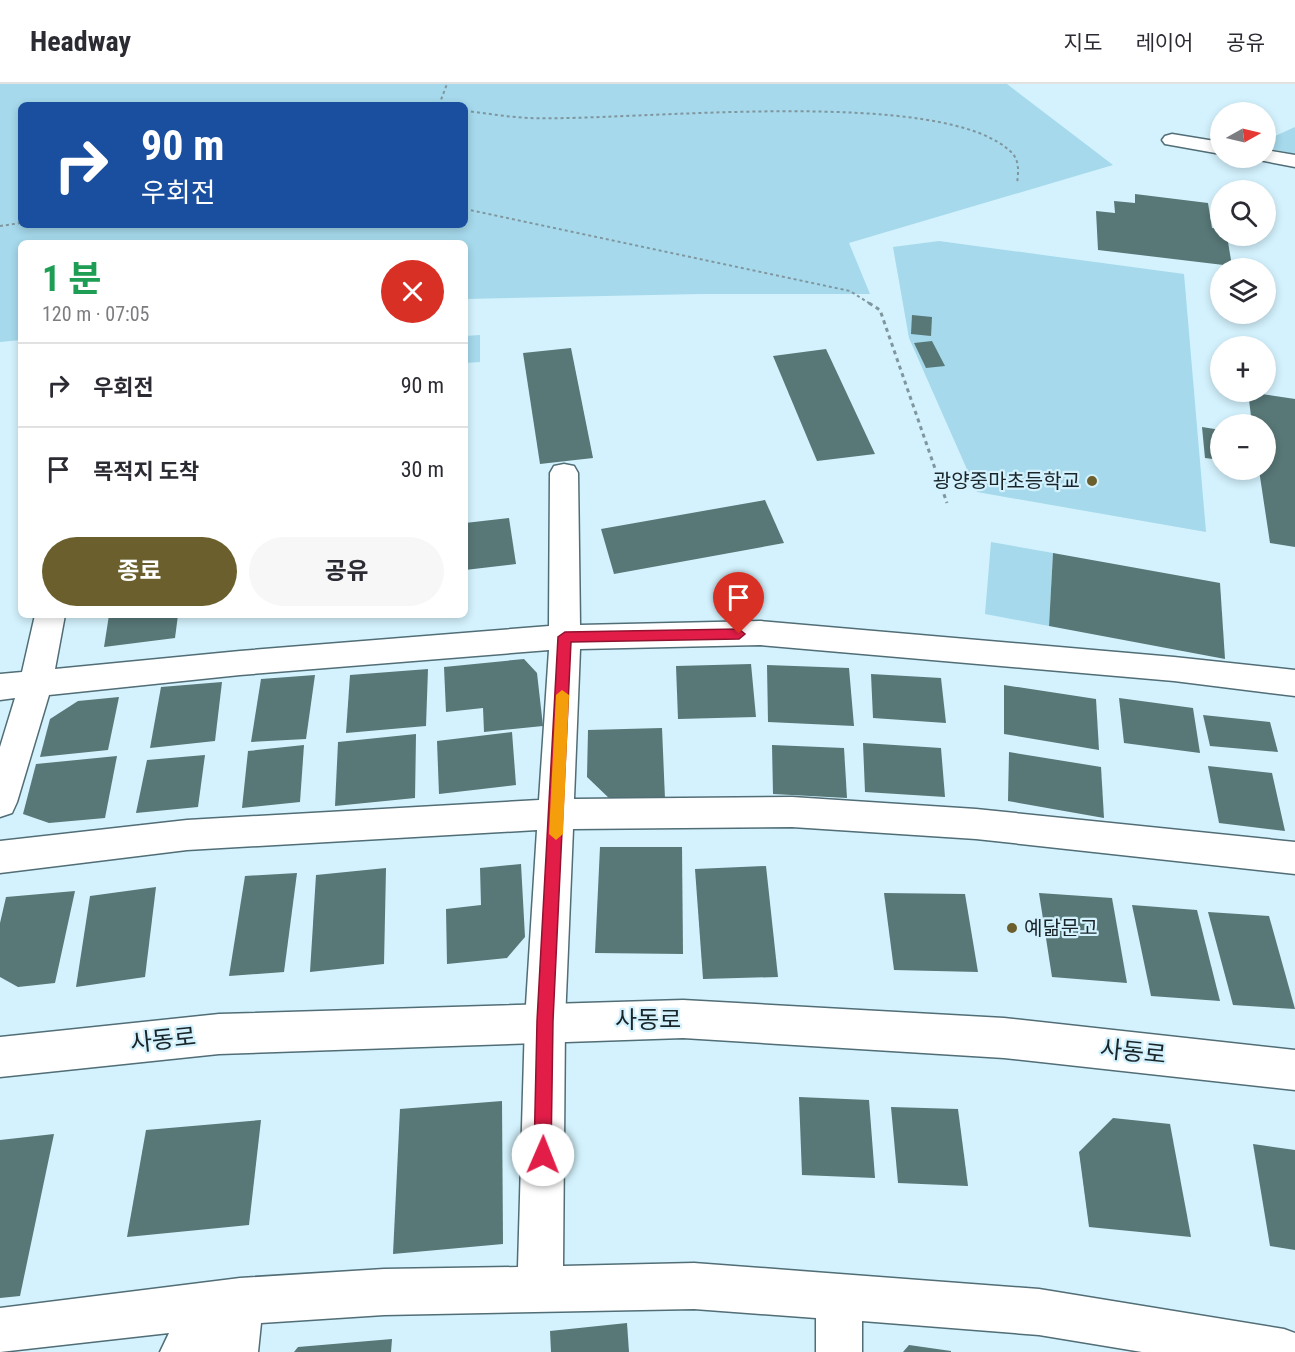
<!DOCTYPE html>
<html lang="ko">
<head>
<meta charset="utf-8">
<style>
  body { margin:0; font-family:"Roboto Condensed","Noto Sans KR",sans-serif; background:#f7f7f7; color:#2b2b33; height:100vh; display:flex; flex-direction:column; font-size:22px; white-space:nowrap }
  * { box-sizing:border-box; margin:0 }
  p { font-size:20px; color:#7c7c81 }
  .icon { flex:none; width:33px; height:33px; fill:none; stroke:currentColor; stroke-width:2; stroke-linecap:round; stroke-linejoin:round }
  .map { position:relative; flex:1; overflow:hidden }
  .side { position:absolute; left:18px; top:156px; width:450px; height:378px; display:flex; flex-direction:column; background:#fff; border-radius:9px; box-shadow:0 3px 9px #0003 }
  .side>* { flex:none }
  .top-card { position:absolute; left:18px; top:18px; width:450px; height:126px; border-radius:9px; box-shadow:0 3px 9px #0003; background:#1a4fa0; color:#fff; overflow:hidden }
  .needle { width:39px; rotate:82deg }
  .tools { position:absolute; left:1210px; top:18px; display:grid; gap:12px }
  .tools a { display:grid; place-items:center; width:66px; height:66px; border-radius:50%; background:#fff; box-shadow:0 3px 9px #0003; font-size:30px }
  .pin { position:absolute; display:grid; place-items:center; width:51px; height:51px; color:#fff; margin:-62px -26px; border-radius:50% 50% 50% 0; rotate:-45deg; box-shadow:0 0 6px #0007 }
  .pin .icon { rotate:45deg }
  .me { position:absolute; width:66px; margin:-33px; rotate:1deg; stroke-linejoin:round; filter:drop-shadow(0 0 4px #0008) }
  .turn { display:flex; align-items:center; gap:21px; height:126px; padding:0 24px; font-size:27px }
  .turn .icon { width:78px; height:78px; stroke-width:2.5 }
  .turn b { display:block; font-size:42px; line-height:51px }
  .round { display:grid; place-items:center; flex:none; width:63px; height:63px; border-radius:32px; background:#f7f7f7 }
  .summary { display:flex; align-items:center; justify-content:space-between; height:102px; padding:0 24px }
  h1 { font-size:36px; font-weight:700; line-height:45px; color:#1e9e55 }
  .action { display:flex; gap:12px; margin-top:auto; padding:12px 24px }
  .action a { flex:1; height:69px; border-radius:36px; background:#6b602d; color:#fff; font-size:24px; font-weight:700; line-height:69px; text-align:center }
  .action a+a { background:#f7f7f7; color:#2b2b33 }
  ul { padding:0; list-style:none }
  li { display:flex; align-items:center; gap:18px; height:84px; padding:0 24px; border-top:2px solid #e1e1e2 }
  li div { flex:1 }
  li b { display:block; font-size:22px }
  li em { font-style:normal }
  header { display:flex; align-items:center; gap:36px; box-sizing:border-box; height:84px; padding:0 30px; background:#fff; border-bottom:2px solid #e1e1e2 }
  header strong { font-size:28px }
  nav { display:flex; gap:33px; margin-inline-start:auto; font-size:21px }
  .map>svg:first-child { display:block }
</style>
</head>
<body>
<header>
<strong>Headway</strong>
<nav><a>지도</a><a>레이어</a><a>공유</a></nav>
</header>
<div class="map">
<svg width="1295" height="1268" viewBox="0 0 1295 1268">
  <rect width="100%" height="100%" fill="#d3f2fd"/>
  <g fill="#a5d9eb" fill-rule="evenodd">
    <path d="M 0,0 L 1007,0 L 1113,81 L 849,159 L 870,210 L 700,210 L 465,215 L 465,159 L 21,159 L 21,256 L 0,258 ZM 21,21 L 465,21 L 465,141 L 21,141 Z"/>
    <path d="M 1295,43 L 1295,70 L 1266,64 L 1266,56 Z"/>
    <path d="M 939,157 L 1184,190 L 1206,448 L 977,408 L 909,254 L 893,163 Z"/>
    <path d="M 480,251 L 480,278 L 465,279 L 465,252 Z"/>
    <path d="M 991,458 L 1053,469 L 1049,542 L 985,530 Z"/>
  </g>
  <g fill="#587777">
    <path d="M 1135,110 L 1208,119 L 1212,144 L 1221,145 L 1221,152 L 1227,152 L 1232,182 L 1098,166 L 1096,127 L 1115,129 L 1114,117 L 1135,119 Z"/>
    <path d="M 912,231 L 932,233 L 931,252 L 911,250 Z"/>
    <path d="M 932,257 L 945,282 L 926,284 L 914,259 Z"/>
    <path d="M 571,264 L 593,374 L 540,380 L 523,269 Z"/>
    <path d="M 826,265 L 875,370 L 817,377 L 773,272 Z"/>
    <path d="M 1248,308 L 1295,315 L 1295,463 L 1270,459 L 1259,386 L 1266,386 L 1266,340 L 1252,340 Z"/>
    <path d="M 1202,343 L 1221,346 L 1221,376 L 1205,374 Z"/>
    <path d="M 765,416 L 784,459 L 614,490 L 601,445 Z"/>
    <path d="M 509,434 L 516,480 L 465,486 L 465,439 Z"/>
    <path d="M 1053,469 L 1220,499 L 1225,575 L 1049,542 Z"/>
    <path d="M 109,531 L 178,531 L 175,554 L 104,563 Z"/>
    <path d="M 524,575 L 537,589 L 543,642 L 484,648 L 483,624 L 446,628 L 444,583 Z"/>
    <path d="M 751,580 L 756,633 L 678,635 L 676,582 Z"/>
    <path d="M 767,581 L 849,584 L 854,642 L 768,638 Z"/>
    <path d="M 428,585 L 426,642 L 346,649 L 350,591 Z"/>
    <path d="M 871,590 L 941,594 L 946,639 L 873,634 Z"/>
    <path d="M 315,591 L 306,655 L 251,658 L 261,595 Z"/>
    <path d="M 222,598 L 215,657 L 150,664 L 161,603 Z"/>
    <path d="M 1004,601 L 1096,615 L 1099,666 L 1004,650 Z"/>
    <path d="M 119,613 L 108,666 L 40,673 L 50,635 L 78,617 Z"/>
    <path d="M 1119,614 L 1193,624 L 1200,669 L 1124,659 Z"/>
    <path d="M 1203,631 L 1270,638 L 1278,668 L 1210,662 Z"/>
    <path d="M 662,644 L 665,715 L 611,716 L 587,693 L 588,646 Z"/>
    <path d="M 512,648 L 516,701 L 439,710 L 437,657 Z"/>
    <path d="M 416,650 L 415,714 L 335,722 L 338,658 Z"/>
    <path d="M 863,659 L 941,664 L 945,713 L 865,708 Z"/>
    <path d="M 304,661 L 300,718 L 242,724 L 248,667 Z"/>
    <path d="M 772,661 L 844,664 L 847,714 L 773,710 Z"/>
    <path d="M 1009,668 L 1101,683 L 1104,734 L 1008,717 Z"/>
    <path d="M 205,671 L 198,723 L 136,729 L 147,676 Z"/>
    <path d="M 117,672 L 105,734 L 49,739 L 23,730 L 36,680 Z"/>
    <path d="M 1208,682 L 1272,689 L 1285,747 L 1219,739 Z"/>
    <path d="M 600,763 L 682,763 L 683,870 L 595,869 Z"/>
    <path d="M 521,780 L 525,853 L 507,874 L 447,880 L 446,825 L 481,821 L 480,784 Z"/>
    <path d="M 766,782 L 778,893 L 703,895 L 695,785 Z"/>
    <path d="M 386,784 L 384,880 L 310,888 L 316,791 Z"/>
    <path d="M 297,789 L 284,888 L 229,892 L 245,792 Z"/>
    <path d="M 156,803 L 145,893 L 76,903 L 90,812 Z"/>
    <path d="M 75,807 L 55,899 L 18,903 L 0,893 L 0,839 L 6,813 Z"/>
    <path d="M 884,809 L 965,810 L 978,888 L 894,886 Z"/>
    <path d="M 1039,809 L 1112,814 L 1127,899 L 1052,893 Z"/>
    <path d="M 1132,821 L 1197,826 L 1220,917 L 1151,912 Z"/>
    <path d="M 1208,828 L 1269,832 L 1295,925 L 1233,921 Z"/>
    <path d="M 799,1013 L 869,1016 L 875,1094 L 802,1091 Z"/>
    <path d="M 502,1017 L 503,1160 L 393,1170 L 400,1025 Z"/>
    <path d="M 891,1023 L 958,1025 L 968,1102 L 898,1099 Z"/>
    <path d="M 1113,1034 L 1170,1040 L 1191,1153 L 1089,1143 L 1079,1068 Z"/>
    <path d="M 261,1036 L 249,1141 L 127,1153 L 146,1046 Z"/>
    <path d="M 54,1050 L 20,1212 L 0,1214 L 0,1056 Z"/>
    <path d="M 1253,1060 L 1295,1066 L 1295,1166 L 1270,1162 Z"/>
    <path d="M 627,1239 L 629,1268 L 551,1268 L 550,1247 Z"/>
    <path d="M 392,1255 L 391,1268 L 294,1268 L 298,1263 Z"/>
    <path d="M 909,1261 L 951,1267 L 951,1268 L 903,1268 Z"/>
  </g>
  <g fill="none" stroke-linecap="round" stroke-linejoin="round">
    <g stroke="#516d76" stroke-width="3">
      <g id="street">
        <path d="M 1172,50 L 1221,58 L 1221,70 L 1165,60 L 1162,56 L 1165,52 Z"/>
        <path d="M 1266,66 L 1295,71 L 1295,83 L 1259,76 L 1257,74 L 1266,74 Z"/>
        <path d="M 564,380 L 574,382 L 578,389 L 580,541 L 760,537 L 1174,573 L 1295,586 L 1295,612 L 1174,597 L 760,561 L 580,565 L 574,715 L 792,713 L 976,725 L 1295,758 L 1295,790 L 976,755 L 792,743 L 573,745 L 565,937 L 563,1182 L 694,1179 L 1039,1205 L 1284,1245 L 1295,1249 L 1295,1268 L 1142,1268 L 1039,1251 L 862,1237 L 862,1268 L 816,1268 L 816,1234 L 694,1225 L 384,1231 L 261,1239 L 258,1268 L 160,1268 L 169,1249 L 0,1268 L 0,1224 L 240,1194 L 384,1185 L 518,1183 L 525,937 L 537,746 L 187,766 L 0,789 L 0,757 L 187,736 L 539,716 L 549,566 L 240,591 L 49,611 L 17,718 L 12,729 L 0,733 L 0,663 L 15,614 L 0,616 L 0,590 L 22,588 L 35,531 L 65,531 L 55,585 L 240,567 L 549,542 L 550,389 L 554,382 Z"/>
      </g>
    </g>
    <g stroke="#516d76" stroke-width="3">
      <path id="secondary" d="M 683,916 L 1004,934 L 1295,966 L 1295,1006 L 1004,974 L 683,954 L 219,970 L 0,993 L 0,953 L 219,930 Z"/>
    </g>
    <g stroke="#80969e" stroke-width="2" stroke-dasharray="3 3" stroke-linecap="butt">
      <path d="M 439,21 L 447,0"/>
      <path d="M 465,27 C 486,29 507,33 528,34 C 630,38 948,0 1013,70 C 1020,79 1018,90 1017,100"/>
      <path d="M 465,125 L 850,207 L 872,221"/>
      <path d="M 0,142 L 21,139"/>
    </g>
    <path stroke="#80969e" stroke-width="3" stroke-dasharray="4 4" stroke-linecap="butt" d="M 869,219 L 880,226 L 947,419"/>
    <use href="#street" fill="#fff" fill-rule="evenodd"/>
    <use href="#secondary" fill="#fff" fill-rule="evenodd"/>
  </g>
  <path fill="#e11d48" stroke="#92132f" stroke-width="1.5" d="M 739,545 L 745,550 L 739,555 L 571,558 L 553,937 L 551,1071 L 549,1077 L 543,1080 L 536,1077 L 534,1071 L 537,937 L 558,553 L 565,548 Z"/>
  <path fill="#f59e0b" d="M 562,606 L 569,611 L 563,750 L 556,756 L 549,750 L 556,611 Z"/>
  <g fill="#6b602d" stroke="#d3f2fd" stroke-width="2">
    <circle cx="1092" cy="397" r="6"/>
    <circle cx="1012" cy="844" r="6"/>
  </g>
  <g text-anchor="middle" stroke-width="4.5" stroke-linejoin="round" paint-order="stroke">
    <g font-size="20" fill="#192529" stroke="#d3f2fd" text-anchor="end">
      <text x="1080" y="404">광양중마초등학교</text>
      <text x="1024" y="851" text-anchor="start">예닮문고</text>
    </g>
    <g font-size="24" fill="#192529" stroke="#d3f2fd">
      <text x="648" y="944">사동로</text>
      <text transform="translate(163 956) rotate(-6)" y="8">사동로</text>
      <text transform="translate(1133 968) rotate(6)" y="8">사동로</text>
    </g>
  </g>
</svg>
<div class="tools">
<a><svg class="needle" viewBox="-14 -14 28 28"><path d="M0-13l5 13h-10z" fill="#e53935"/><path d="M0 13l5-13h-10z" fill="#7c7c81"/></svg></a>
<a><svg class="icon" aria-label="search" viewBox="0 0 24 24"><circle cx="10" cy="10" r="6"/><path d="M15 15l6 6"/></svg></a>
<a><svg class="icon" aria-label="layers" viewBox="0 0 24 24"><path d="M12 4l9 5-9 5-9-5zM3 14l9 5 9-5"/></svg></a>
<a>+</a>
<a>−</a>
</div>
<div class="pin" style="left:739px;top:550px;background:#d93025"><svg class="icon" aria-label="arrive" viewBox="0 0 24 24"><path d="M6 21V4h12l-3 4 3 4H6"/></svg></div>
<svg class="me" style="left:543px;top:1071px" viewBox="-20 -20 40 40"><circle r="19" fill="#fff"/><path d="M0-13L10 11 0 6-10 11z" fill="#e11d48"/></svg>
<div class="top-card">
<div class="turn"><svg class="icon" aria-label="right" viewBox="0 0 24 24"><path d="M7 20v-9h11M14 6l5 5-5 5"/></svg><div><b>90 m</b>우회전</div></div>
</div>
<section class="side">
<div class="summary"><div><h1>1 분</h1><p>120 m · 07:05</p></div><a class="round" style="background:#d93025;color:#fff"><svg class="icon" aria-label="close" viewBox="0 0 24 24"><path d="M6 6l12 12M18 6L6 18"/></svg></a></div>
<ul>
<li><svg class="icon" aria-label="right" viewBox="0 0 24 24"><path d="M7 20v-9h11M14 6l5 5-5 5"/></svg><div><b>우회전</b></div><em>90 m</em></li>
<li><svg class="icon" aria-label="arrive" viewBox="0 0 24 24"><path d="M6 21V4h12l-3 4 3 4H6"/></svg><div><b>목적지 도착</b></div><em>30 m</em></li>
</ul>
<div class="action"><a>종료</a><a>공유</a></div>
</section>
</div>
</body>
</html>
